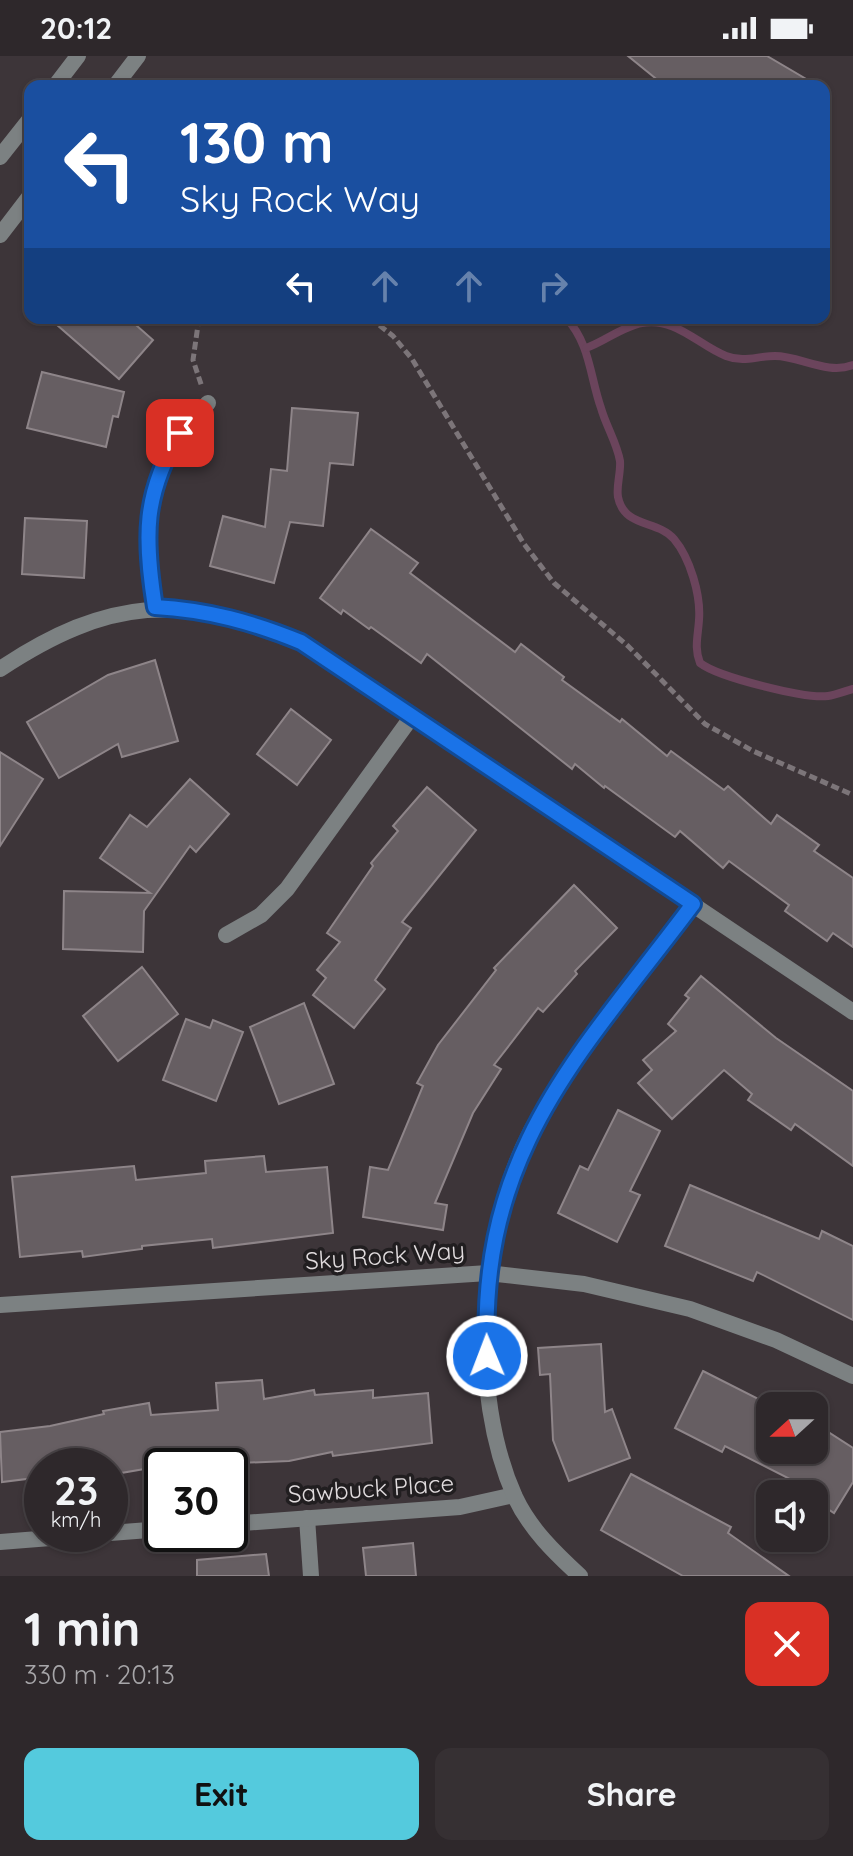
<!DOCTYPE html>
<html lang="en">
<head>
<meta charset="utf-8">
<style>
  body { margin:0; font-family:Quicksand,sans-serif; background:#363033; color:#f1f3f6; height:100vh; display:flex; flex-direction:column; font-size:30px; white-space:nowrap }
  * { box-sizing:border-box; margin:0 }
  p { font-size:26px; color:#a7a6a9 }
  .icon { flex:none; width:44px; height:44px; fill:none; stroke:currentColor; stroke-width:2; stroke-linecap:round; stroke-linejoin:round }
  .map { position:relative; height:1520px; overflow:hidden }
  .sheet { display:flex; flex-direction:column; background:#2e282b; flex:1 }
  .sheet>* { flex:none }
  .top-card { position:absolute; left:24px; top:24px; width:806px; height:244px; border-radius:16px; box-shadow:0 2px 6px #0004,0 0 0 2px #494447; background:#1a4fa0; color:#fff; overflow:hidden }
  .needle { width:52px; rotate:249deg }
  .controls { position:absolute; left:756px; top:1336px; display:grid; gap:16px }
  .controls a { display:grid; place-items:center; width:72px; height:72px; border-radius:16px; background:#2e282b; box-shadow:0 2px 6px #0004,0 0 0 2px #494447; font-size:40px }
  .speed { position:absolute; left:24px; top:1392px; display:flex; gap:16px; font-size:40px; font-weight:700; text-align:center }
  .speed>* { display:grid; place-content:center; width:104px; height:104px; border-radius:50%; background:#2e282b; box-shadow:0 2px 6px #0004,0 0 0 2px #494447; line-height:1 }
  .speed small { font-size:20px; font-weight:400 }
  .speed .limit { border:4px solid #111; border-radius:12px; background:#fff; color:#111 }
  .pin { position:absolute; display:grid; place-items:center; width:68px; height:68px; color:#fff; margin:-34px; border-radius:16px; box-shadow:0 4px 12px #0006 }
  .me { position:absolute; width:88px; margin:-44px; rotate:359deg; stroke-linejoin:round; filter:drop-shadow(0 0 6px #0008) }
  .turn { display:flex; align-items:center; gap:28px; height:168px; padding:0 24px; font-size:36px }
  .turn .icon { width:104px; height:104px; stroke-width:2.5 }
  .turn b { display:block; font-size:56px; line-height:68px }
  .lanes { display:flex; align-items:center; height:76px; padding:0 24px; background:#0003; justify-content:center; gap:40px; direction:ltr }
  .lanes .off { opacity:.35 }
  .round { display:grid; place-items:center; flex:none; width:84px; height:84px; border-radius:16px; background:#363033 }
  .head { display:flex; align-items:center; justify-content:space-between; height:136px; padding:0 24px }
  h1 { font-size:48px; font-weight:700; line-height:60px }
  .action { display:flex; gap:16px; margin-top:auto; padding:16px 24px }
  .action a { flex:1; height:92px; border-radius:16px; background:#54cadd; color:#111; font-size:32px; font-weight:700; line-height:92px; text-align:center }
  .action a+a { background:#363033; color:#f1f3f6 }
  .status { display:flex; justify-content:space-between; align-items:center; height:56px; padding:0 40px; background:#2e282b; direction:ltr }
  .status svg { height:22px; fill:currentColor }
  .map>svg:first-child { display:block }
</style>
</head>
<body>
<div class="status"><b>20:12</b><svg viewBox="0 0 49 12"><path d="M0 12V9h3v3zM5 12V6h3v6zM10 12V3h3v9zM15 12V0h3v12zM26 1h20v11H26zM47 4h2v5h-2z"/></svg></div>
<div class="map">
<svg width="853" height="1520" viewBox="0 0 853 1520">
  <rect width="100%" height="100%" fill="#3d3539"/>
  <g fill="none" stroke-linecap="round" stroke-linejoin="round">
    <g stroke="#6b445c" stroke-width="8">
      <path d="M 230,29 L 232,30"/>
      <path d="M 566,262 C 590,287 590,321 601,352 C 606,370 617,387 620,405 C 621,417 616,430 618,441 C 624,472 658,464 674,483 C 690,502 701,539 699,564 C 698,580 694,592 700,607 C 718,621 805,643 828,640 C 836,639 845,635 853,633"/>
      <path d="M 586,292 C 604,286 623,270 642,267 C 676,261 698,289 726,300 C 744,307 757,300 775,300 C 800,300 827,319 853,309"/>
    </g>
  </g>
  <g fill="#665e62" stroke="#8e8589" stroke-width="2">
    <path d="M 628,0 L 767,0 L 818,30 L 665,30 Z"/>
    <path d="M 49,262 L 128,262 L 153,284 L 119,323 Z"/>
    <path d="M 42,316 L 124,336 L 118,361 L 113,360 L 106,391 L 27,372 Z"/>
    <path d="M 292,352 L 358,357 L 353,409 L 330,407 L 323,470 L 290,466 L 274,527 L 210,510 L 223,460 L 265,471 L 271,413 L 287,415 Z"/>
    <path d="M 25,462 L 87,465 L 84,522 L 22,518 Z"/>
    <path d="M 371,473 L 418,507 L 410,517 L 515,596 L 521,588 L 564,621 L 562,624 L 620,666 L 622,663 L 667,700 L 671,695 L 724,734 L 728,730 L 771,768 L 777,759 L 819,789 L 814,795 L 853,822 L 853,891 L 833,877 L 827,885 L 785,855 L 789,849 L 729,805 L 723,812 L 680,775 L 675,781 L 605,730 L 604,732 L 575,708 L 572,713 L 427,598 L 421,607 L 371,571 L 369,573 L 343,554 L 341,558 L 320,542 Z"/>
    <path d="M 155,604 L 178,685 L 122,701 L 118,688 L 59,722 L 27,666 L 108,619 Z"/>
    <path d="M 291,653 L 331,684 L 297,729 L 257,698 Z"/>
    <path d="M 0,696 L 43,723 L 0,790 Z"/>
    <path d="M 190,723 L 229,758 L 196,796 L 190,790 L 144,855 L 143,896 L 63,893 L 64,835 L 150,837 L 100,802 L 130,759 L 147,771 Z"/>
    <path d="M 427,731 L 476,774 L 402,866 L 411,872 L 375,924 L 385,933 L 354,972 L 313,939 L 326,922 L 317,914 L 340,886 L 327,877 L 373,810 L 371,807 L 398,775 L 393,770 Z"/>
    <path d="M 574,829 L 617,872 L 575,915 L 577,918 L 543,956 L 538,952 L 494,1009 L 501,1013 L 473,1057 L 435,1147 L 447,1149 L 443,1174 L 363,1161 L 370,1111 L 388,1114 L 423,1030 L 417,1027 L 438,989 L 496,914 L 494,912 Z"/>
    <path d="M 142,911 L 178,958 L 118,1005 L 83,960 Z"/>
    <path d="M 701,920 L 776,982 L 853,1035 L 853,1110 L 795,1068 L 791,1074 L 748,1044 L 752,1038 L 724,1014 L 672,1063 L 638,1027 L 652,1014 L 643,1004 L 676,975 L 668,968 L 689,942 L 685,939 Z"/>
    <path d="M 304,947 L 334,1028 L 279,1048 L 250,971 Z"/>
    <path d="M 186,963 L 210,972 L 213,964 L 243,976 L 216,1045 L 163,1024 Z"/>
    <path d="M 618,1054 L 660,1075 L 630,1135 L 640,1139 L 617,1186 L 558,1157 L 580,1110 L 588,1114 Z"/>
    <path d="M 264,1100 L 266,1116 L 327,1111 L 333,1177 L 213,1192 L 212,1183 L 142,1190 L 142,1193 L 83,1201 L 82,1195 L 20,1201 L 12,1121 L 134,1110 L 136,1124 L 206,1117 L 205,1105 Z"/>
    <path d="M 690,1129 L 819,1183 L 822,1175 L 853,1190 L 853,1264 L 757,1216 L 753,1225 L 665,1190 Z"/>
    <path d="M 601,1288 L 605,1356 L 612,1353 L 630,1402 L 569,1425 L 553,1384 L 550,1318 L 540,1319 L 538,1292 Z"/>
    <path d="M 703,1315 L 770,1349 L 770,1394 L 814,1394 L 825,1374 L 853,1392 L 853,1426 L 834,1457 L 814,1444 L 814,1438 L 804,1438 L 790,1430 L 794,1425 L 725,1390 L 722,1396 L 675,1372 Z"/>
    <path d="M 262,1324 L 264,1343 L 314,1334 L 315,1339 L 373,1334 L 373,1342 L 428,1337 L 432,1387 L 333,1400 L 332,1396 L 289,1405 L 162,1410 L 115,1418 L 112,1407 L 42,1410 L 42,1421 L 2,1426 L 0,1376 L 50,1370 L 104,1358 L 103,1355 L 149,1347 L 151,1359 L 218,1354 L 216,1327 Z"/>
    <path d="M 631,1418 L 731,1471 L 728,1477 L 789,1520 L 683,1520 L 601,1474 Z"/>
    <path d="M 413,1487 L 416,1520 L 366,1520 L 363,1492 Z"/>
    <path d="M 266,1498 L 269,1520 L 197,1520 L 197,1504 Z"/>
  </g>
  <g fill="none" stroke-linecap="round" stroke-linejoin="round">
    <g stroke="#7c7579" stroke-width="5" stroke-dasharray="8 4" stroke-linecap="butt">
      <path d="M 199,262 L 193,304 L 202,331"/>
      <path d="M 370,262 L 393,280 L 412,303 L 524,488 L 554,527 L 628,590 L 705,668 L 753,695 L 853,739"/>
    </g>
    <g stroke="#7c8182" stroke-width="16">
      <path d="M 155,551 C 141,460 144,416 208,347"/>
      <path d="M 0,613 C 109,541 182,537 301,586 L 853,956"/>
      <path d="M 226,879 L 261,859 L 287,833 L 413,659"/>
      <path d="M 0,1249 L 488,1217 L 584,1228 L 690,1253 L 776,1284 L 853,1320"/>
      <path d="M 307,1462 L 311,1520"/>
      <path d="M 230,1468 L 460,1451 L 514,1439"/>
      <path d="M 110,1477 L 162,1473"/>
      <path d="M 0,1486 L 101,1478"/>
      <path d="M 580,1520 C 555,1497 530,1473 515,1441 C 468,1336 478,1176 531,1075 C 573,994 638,921 693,848"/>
    </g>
    <g stroke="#7c8182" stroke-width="16">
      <path d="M 55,30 L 78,0"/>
      <path d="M 115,30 L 138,0"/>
      <path d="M 0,101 L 30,63"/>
      <path d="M 0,179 L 30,140"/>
    </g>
  </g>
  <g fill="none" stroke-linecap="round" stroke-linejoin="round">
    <g stroke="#114b97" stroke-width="20">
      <path id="route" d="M 180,377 C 143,438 144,482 155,551 C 208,554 252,566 301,586 L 693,848 C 579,1000 478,1095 487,1300"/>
    </g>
    <use href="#route" stroke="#1a73e8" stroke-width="14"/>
  </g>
  <g text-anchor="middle" stroke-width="7" stroke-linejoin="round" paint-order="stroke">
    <g font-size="24" fill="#e1dcde" stroke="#211e20">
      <text transform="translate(385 1200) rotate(-4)" y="8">Sky Rock Way</text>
      <text transform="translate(371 1433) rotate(-4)" y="8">Sawbuck Place</text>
    </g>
  </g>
</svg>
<div class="controls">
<a><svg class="needle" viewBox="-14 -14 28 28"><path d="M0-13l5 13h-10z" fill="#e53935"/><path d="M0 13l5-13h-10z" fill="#a7a6a9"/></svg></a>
<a><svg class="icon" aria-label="sound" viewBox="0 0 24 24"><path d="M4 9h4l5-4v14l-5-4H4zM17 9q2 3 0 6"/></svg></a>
</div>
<div class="speed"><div>23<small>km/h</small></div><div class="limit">30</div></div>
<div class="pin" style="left:180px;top:377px;background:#d93025"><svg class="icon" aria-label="arrive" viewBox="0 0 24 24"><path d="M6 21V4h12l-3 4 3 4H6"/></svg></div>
<svg class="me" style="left:487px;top:1300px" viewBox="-20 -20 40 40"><circle r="17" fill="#1a73e8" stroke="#fff" stroke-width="3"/><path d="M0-11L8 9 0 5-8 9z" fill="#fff"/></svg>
<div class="top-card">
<div class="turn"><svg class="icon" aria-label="left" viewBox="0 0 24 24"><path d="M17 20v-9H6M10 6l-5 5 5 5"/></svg><div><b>130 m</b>Sky Rock Way</div></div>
<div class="lanes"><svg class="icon" aria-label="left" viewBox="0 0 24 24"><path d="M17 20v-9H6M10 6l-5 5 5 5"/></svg><svg class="icon off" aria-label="ahead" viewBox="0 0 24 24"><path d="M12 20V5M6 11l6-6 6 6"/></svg><svg class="icon off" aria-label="ahead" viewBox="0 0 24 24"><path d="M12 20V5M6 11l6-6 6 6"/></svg><svg class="icon off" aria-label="right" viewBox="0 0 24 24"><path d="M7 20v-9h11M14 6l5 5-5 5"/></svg></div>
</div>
</div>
<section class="sheet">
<div class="head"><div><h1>1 min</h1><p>330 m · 20:13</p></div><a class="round" style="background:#d93025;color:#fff"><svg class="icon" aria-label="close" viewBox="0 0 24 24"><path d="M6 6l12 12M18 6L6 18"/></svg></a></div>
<div class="action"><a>Exit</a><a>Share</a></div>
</section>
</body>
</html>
